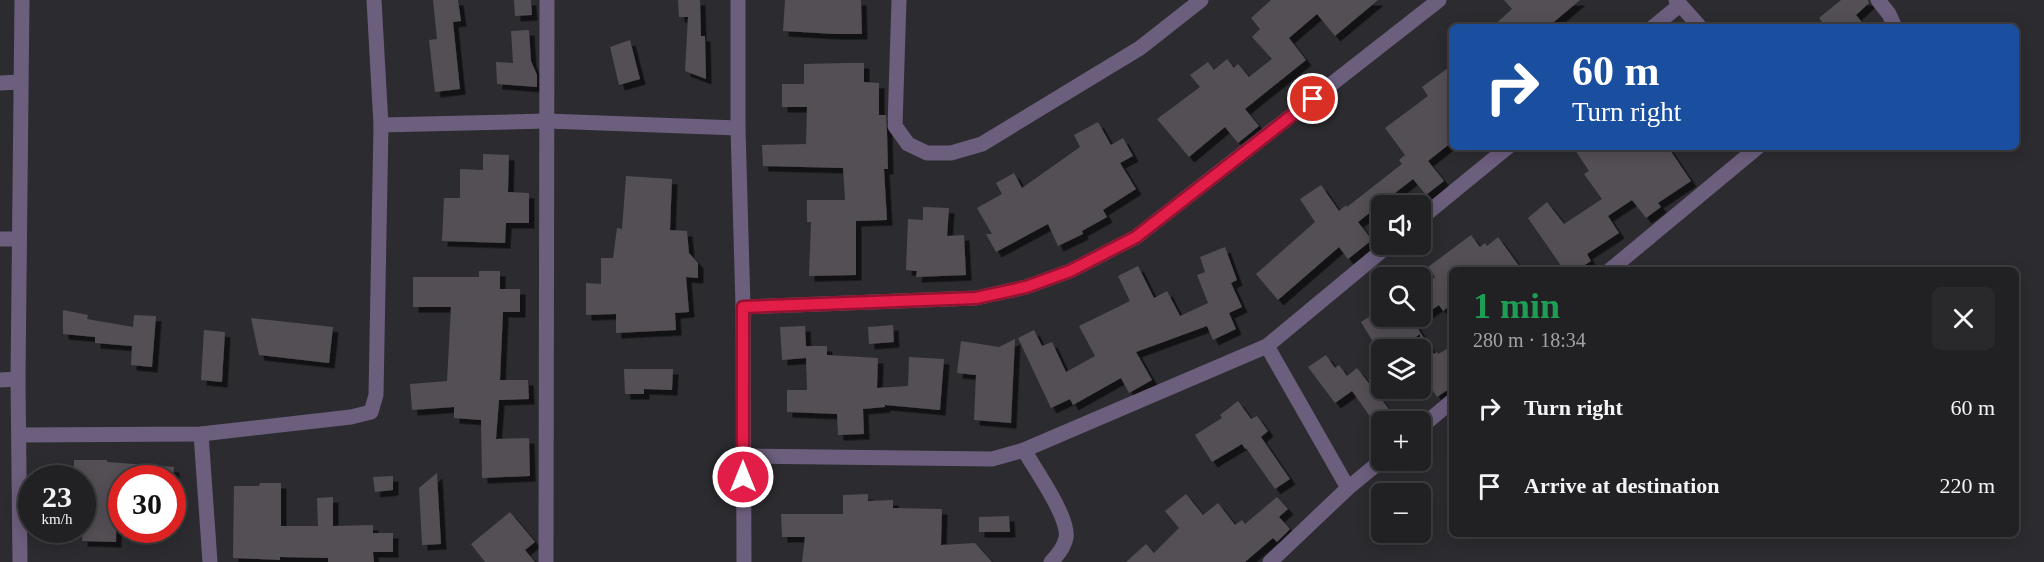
<!DOCTYPE html>
<html lang="en">
<head>
<meta charset="utf-8">
<style>
  body { margin:0; font-family:"Times New Roman",serif; background:#29282b; color:#f1f3f6; height:100vh; display:flex; flex-direction:column; font-size:22px; white-space:nowrap }
  * { box-sizing:border-box; margin:0 }
  p { font-size:20px; color:#a2a3a6 }
  .icon { flex:none; width:33px; height:33px; fill:none; stroke:currentColor; stroke-width:2; stroke-linecap:round; stroke-linejoin:round }
  .map { position:relative; flex:1; overflow:hidden }
  .drawer { position:absolute; left:1449px; top:267px; width:570px; height:270px; display:flex; flex-direction:column; background:#212023; border-radius:9px; box-shadow:0 3px 15px #0003,0 0 0 2px #3e3e41 }
  .drawer>* { flex:none }
  .banner { position:absolute; left:1449px; top:24px; width:570px; height:126px; border-radius:9px; box-shadow:0 3px 15px #0003,0 0 0 2px #3e3e41; background:#1a4fa0; color:#fff; overflow:hidden }
  .buttons { position:absolute; left:1371px; top:195px; display:grid; gap:12px }
  .buttons a { display:grid; place-items:center; width:60px; height:60px; border-radius:9px; background:#212023; box-shadow:0 3px 15px #0003,0 0 0 2px #3e3e41; font-size:30px }
  .speed { position:absolute; left:18px; top:465px; display:flex; gap:12px; font-size:30px; font-weight:700; text-align:center }
  .speed>* { display:grid; place-content:center; width:78px; height:78px; border-radius:50%; background:#212023; box-shadow:0 3px 15px #0003,0 0 0 2px #3e3e41; line-height:1 }
  .speed small { font-size:15px; font-weight:400 }
  .speed .limit { border:9px solid #d22; background:#fff; color:#111 }
  .pin { position:absolute; display:grid; place-items:center; width:51px; height:51px; color:#fff; margin:-26px; border:3px solid #fff; border-radius:50%; box-shadow:0 2px 6px #0007 }
  .me { position:absolute; width:66px; margin:-33px; rotate:0deg; stroke-linejoin:round; filter:drop-shadow(0 0 4px #0008) }
  .turn { display:flex; align-items:center; gap:21px; height:126px; padding:0 24px; font-size:27px }
  .turn .icon { width:78px; height:78px; stroke-width:2.5 }
  .turn b { display:block; font-size:42px; line-height:51px }
  .round { display:grid; place-items:center; flex:none; width:63px; height:63px; border-radius:9px; background:#29282b }
  .headline { display:flex; align-items:center; justify-content:space-between; height:102px; padding:0 24px }
  h1 { font-size:36px; font-weight:600; line-height:45px; color:#1e9e55 }
  ul { padding:0; list-style:none }
  li { display:flex; align-items:center; gap:18px; height:78px; padding:0 24px }
  li div { flex:1 }
  li b { display:block; font-size:22px }
  li em { font-style:normal }
  .map>svg:first-child { display:block }
</style>
</head>
<body>
<div class="map">
<svg width="2044" height="562" viewBox="0 0 2044 562">
  <defs>
    <filter id="shadow"><feDropShadow dx="5.5" dy="5.5" stdDeviation="0" flood-color="#0009"/></filter>
  </defs>
  <rect width="100%" height="100%" fill="#2c2b2f"/>
  <g fill="#525054" filter="url(#shadow)">
    <path d="M 433,0 L 458,0 L 461,21 L 453,22 L 460,89 L 435,92 L 429,40 L 437,39 Z"/>
    <path d="M 514,0 L 531,0 L 532,15 L 515,16 Z"/>
    <path d="M 678,0 L 700,0 L 701,36 L 705,36 L 706,79 L 685,71 L 688,17 L 679,17 Z"/>
    <path d="M 785,0 L 861,0 L 862,34 L 835,34 L 783,31 Z"/>
    <path d="M 1271,0 L 1378,0 L 1335,36 L 1317,14 L 1289,38 L 1306,60 L 1245,109 L 1259,126 L 1238,143 L 1225,127 L 1189,157 L 1157,119 L 1200,87 L 1190,75 L 1208,62 L 1214,70 L 1227,59 L 1234,68 L 1238,64 L 1249,77 L 1272,59 L 1252,37 L 1260,29 L 1251,18 Z"/>
    <path d="M 1504,0 L 1580,0 L 1548,27 L 1492,27 L 1512,9 Z"/>
    <path d="M 1841,0 L 1868,0 L 1869,3 L 1856,15 L 1866,27 L 1826,27 L 1819,18 Z"/>
    <path d="M 529,30 L 531,61 L 537,75 L 537,87 L 497,84 L 496,62 L 513,63 L 511,31 Z"/>
    <path d="M 630,40 L 640,79 L 619,85 L 610,47 Z"/>
    <path d="M 846,63 L 864,63 L 864,82 L 879,83 L 879,115 L 886,115 L 887,132 L 888,169 L 884,169 L 887,220 L 856,221 L 856,275 L 809,276 L 811,222 L 807,222 L 807,200 L 845,200 L 843,168 L 763,166 L 762,145 L 806,144 L 807,107 L 782,107 L 782,84 L 804,84 L 804,64 Z"/>
    <path d="M 1452,65 L 1452,142 L 1428,161 L 1444,181 L 1426,195 L 1413,179 L 1358,222 L 1372,240 L 1348,259 L 1339,247 L 1278,300 L 1256,274 L 1315,222 L 1300,199 L 1321,185 L 1339,211 L 1346,205 L 1347,207 L 1402,164 L 1399,160 L 1405,155 L 1385,128 L 1428,96 L 1422,87 Z"/>
    <path d="M 1098,122 L 1111,145 L 1123,138 L 1133,156 L 1120,163 L 1136,189 L 1103,210 L 1107,217 L 1082,231 L 1083,234 L 1058,246 L 1048,224 L 996,252 L 986,234 L 992,234 L 977,208 L 1002,194 L 996,183 L 1014,173 L 1022,188 L 1080,147 L 1074,135 Z"/>
    <path d="M 1573,147 L 1668,147 L 1691,181 L 1658,203 L 1661,207 L 1646,218 L 1632,200 L 1608,216 L 1619,233 L 1587,254 L 1591,261 L 1577,270 L 1564,270 L 1528,218 L 1547,202 L 1564,224 L 1602,199 L 1584,174 L 1589,171 Z"/>
    <path d="M 483,154 L 509,155 L 508,192 L 529,193 L 529,223 L 506,223 L 505,243 L 442,241 L 444,198 L 460,198 L 460,169 L 483,170 Z"/>
    <path d="M 626,176 L 672,179 L 670,230 L 687,231 L 689,253 L 698,263 L 698,278 L 686,277 L 689,312 L 675,313 L 676,330 L 616,333 L 616,314 L 586,315 L 586,283 L 601,284 L 601,258 L 613,258 L 617,228 L 622,229 Z"/>
    <path d="M 923,207 L 949,208 L 947,236 L 964,235 L 966,275 L 916,277 L 917,271 L 906,270 L 908,219 L 923,220 Z"/>
    <path d="M 1471,235 L 1480,247 L 1485,243 L 1487,246 L 1498,237 L 1522,270 L 1452,270 L 1452,304 L 1443,311 L 1439,305 L 1420,318 L 1420,289 L 1435,277 L 1430,270 L 1424,270 Z"/>
    <path d="M 1225,247 L 1237,280 L 1231,283 L 1242,307 L 1229,313 L 1236,329 L 1213,340 L 1207,326 L 1136,352 L 1152,380 L 1129,393 L 1121,378 L 1073,405 L 1070,399 L 1051,408 L 1018,338 L 1034,330 L 1042,346 L 1052,342 L 1066,372 L 1095,356 L 1079,326 L 1130,301 L 1118,276 L 1138,266 L 1154,298 L 1167,291 L 1180,316 L 1208,303 L 1197,275 L 1205,272 L 1200,257 Z"/>
    <path d="M 479,271 L 500,271 L 500,289 L 520,289 L 520,312 L 503,312 L 500,380 L 528,380 L 529,399 L 499,400 L 496,439 L 529,438 L 530,476 L 482,478 L 481,420 L 454,418 L 454,407 L 412,410 L 410,384 L 447,381 L 451,307 L 413,307 L 413,277 L 479,277 Z"/>
    <path d="M 63,310 L 88,315 L 87,319 L 133,327 L 134,315 L 156,316 L 152,367 L 131,365 L 132,346 L 95,343 L 95,337 L 63,334 Z"/>
    <path d="M 1377,312 L 1380,316 L 1410,316 L 1434,354 L 1437,352 L 1438,354 L 1452,346 L 1452,387 L 1437,397 L 1420,370 L 1420,334 L 1397,350 L 1378,350 L 1361,322 Z"/>
    <path d="M 251,318 L 333,327 L 329,363 L 259,355 Z"/>
    <path d="M 893,325 L 894,342 L 869,344 L 868,327 Z"/>
    <path d="M 805,326 L 806,346 L 827,346 L 827,355 L 878,358 L 877,388 L 908,386 L 909,357 L 944,359 L 940,410 L 885,405 L 885,407 L 863,409 L 864,434 L 838,435 L 837,414 L 787,412 L 787,390 L 807,390 L 806,358 L 782,360 L 780,327 Z"/>
    <path d="M 204,330 L 225,332 L 222,382 L 201,380 Z"/>
    <path d="M 1015,339 L 1011,423 L 974,420 L 976,375 L 957,373 L 961,341 L 999,347 Z"/>
    <path d="M 1326,355 L 1335,368 L 1339,365 L 1347,376 L 1357,368 L 1399,422 L 1374,422 L 1352,391 L 1335,403 L 1308,367 Z"/>
    <path d="M 624,369 L 673,369 L 672,390 L 644,389 L 644,394 L 625,394 Z"/>
    <path d="M 1238,401 L 1251,419 L 1257,416 L 1268,431 L 1261,437 L 1290,479 L 1275,489 L 1246,448 L 1245,449 L 1242,444 L 1212,462 L 1195,435 L 1222,418 L 1220,415 Z"/>
    <path d="M 74,460 L 107,460 L 107,462 L 174,467 L 173,478 L 122,478 L 122,482 L 117,481 L 116,542 L 82,541 L 86,484 L 82,484 L 82,478 L 74,478 Z"/>
    <path d="M 437,473 L 441,544 L 422,545 L 419,488 Z"/>
    <path d="M 393,476 L 393,490 L 375,492 L 373,477 Z"/>
    <path d="M 260,483 L 281,483 L 281,526 L 318,526 L 317,498 L 333,497 L 333,526 L 373,525 L 373,533 L 393,533 L 393,552 L 373,552 L 374,562 L 328,562 L 328,558 L 280,557 L 280,560 L 233,558 L 234,486 L 259,486 Z"/>
    <path d="M 868,494 L 868,501 L 893,500 L 893,508 L 942,509 L 941,545 L 975,543 L 992,562 L 802,562 L 805,537 L 782,537 L 781,514 L 843,514 L 843,495 Z"/>
    <path d="M 1186,494 L 1203,515 L 1218,503 L 1235,525 L 1242,520 L 1245,524 L 1277,497 L 1288,509 L 1279,517 L 1290,529 L 1277,542 L 1273,538 L 1245,562 L 1126,562 L 1146,544 L 1154,553 L 1179,528 L 1165,511 Z"/>
    <path d="M 510,512 L 535,542 L 525,550 L 535,562 L 485,562 L 471,544 Z"/>
    <path d="M 1009,516 L 1010,532 L 979,532 L 979,517 Z"/>
  </g>
  <g fill="none" stroke-linecap="round" stroke-linejoin="round">
    <g stroke="#6c5e7d" stroke-width="15">
      <path d="M 738,0 L 738,128 L 743,307 L 744,562"/>
      <path d="M 899,0 L 895,126 L 908,144 L 927,153 L 951,153 L 982,144 L 1140,48 L 1201,0"/>
      <path d="M 1676,0 L 1700,27"/>
      <path d="M 1878,0 L 1889,14 L 1894,25 L 1893,27"/>
      <path d="M 1653,27 L 1680,5"/>
      <path d="M 0,83 L 20,82"/>
      <path d="M 381,125 L 547,121 L 738,128"/>
      <path d="M 1420,219 L 1508,147"/>
      <path d="M 0,239 L 19,239"/>
      <path d="M 1610,270 L 1758,147"/>
      <path d="M 743,307 L 976,298 L 1026,287 L 1070,271 L 1136,237 L 1439,0"/>
      <path d="M 1267,346 L 1348,488"/>
      <path d="M 0,380 L 18,379"/>
      <path d="M 1420,428 L 1452,401"/>
      <path d="M 201,434 L 210,562"/>
      <path d="M 20,435 L 201,434 L 351,417 L 371,412 L 376,395 L 381,125 L 374,0"/>
      <path d="M 1024,450 C 1034,468 1070,518 1066,538 C 1064,547 1057,556 1051,562"/>
      <path d="M 743,456 L 992,459 L 1024,450 L 1267,346 L 1390,244"/>
      <path d="M 20,562 L 18,379 L 22,0"/>
      <path d="M 546,562 L 547,0"/>
      <path d="M 1270,562 L 1348,488 L 1382,460"/>
    </g>
  </g>
  <g fill="none" stroke-linecap="round" stroke-linejoin="round">
    <g stroke="#92132f" stroke-width="15">
      <path id="route" d="M 743,477 L 743,307 L 976,298 L 1026,287 L 1070,271 L 1136,237 L 1313,99"/>
    </g>
    <use href="#route" stroke="#e11d48" stroke-width="10"/>
  </g>
</svg>
<div class="buttons">
<a><svg class="icon" aria-label="sound" viewBox="0 0 24 24"><path d="M4 9h4l5-4v14l-5-4H4zM17 9q2 3 0 6"/></svg></a>
<a><svg class="icon" aria-label="search" viewBox="0 0 24 24"><circle cx="10" cy="10" r="6"/><path d="M15 15l6 6"/></svg></a>
<a><svg class="icon" aria-label="layers" viewBox="0 0 24 24"><path d="M12 4l9 5-9 5-9-5zM3 14l9 5 9-5"/></svg></a>
<a>+</a>
<a>−</a>
</div>
<div class="speed"><div>23<small>km/h</small></div><div class="limit">30</div></div>
<div class="pin" style="left:1313px;top:99px;background:#d93025"><svg class="icon" aria-label="arrive" viewBox="0 0 24 24"><path d="M6 21V4h12l-3 4 3 4H6"/></svg></div>
<svg class="me" style="left:743px;top:477px" viewBox="-20 -20 40 40"><circle r="17" fill="#e11d48" stroke="#fff" stroke-width="3"/><path d="M0-11L8 9 0 5-8 9z" fill="#fff"/></svg>
<div class="banner">
<div class="turn"><svg class="icon" aria-label="right" viewBox="0 0 24 24"><path d="M7 20v-9h11M14 6l5 5-5 5"/></svg><div><b>60 m</b>Turn right</div></div>
</div>
<section class="drawer">
<div class="headline"><div><h1>1 min</h1><p>280 m · 18:34</p></div><a class="round"><svg class="icon" aria-label="close" viewBox="0 0 24 24"><path d="M6 6l12 12M18 6L6 18"/></svg></a></div>
<ul>
<li><svg class="icon" aria-label="right" viewBox="0 0 24 24"><path d="M7 20v-9h11M14 6l5 5-5 5"/></svg><div><b>Turn right</b></div><em>60 m</em></li>
<li><svg class="icon" aria-label="arrive" viewBox="0 0 24 24"><path d="M6 21V4h12l-3 4 3 4H6"/></svg><div><b>Arrive at destination</b></div><em>220 m</em></li>
</ul>
</section>
</div>
</body>
</html>
